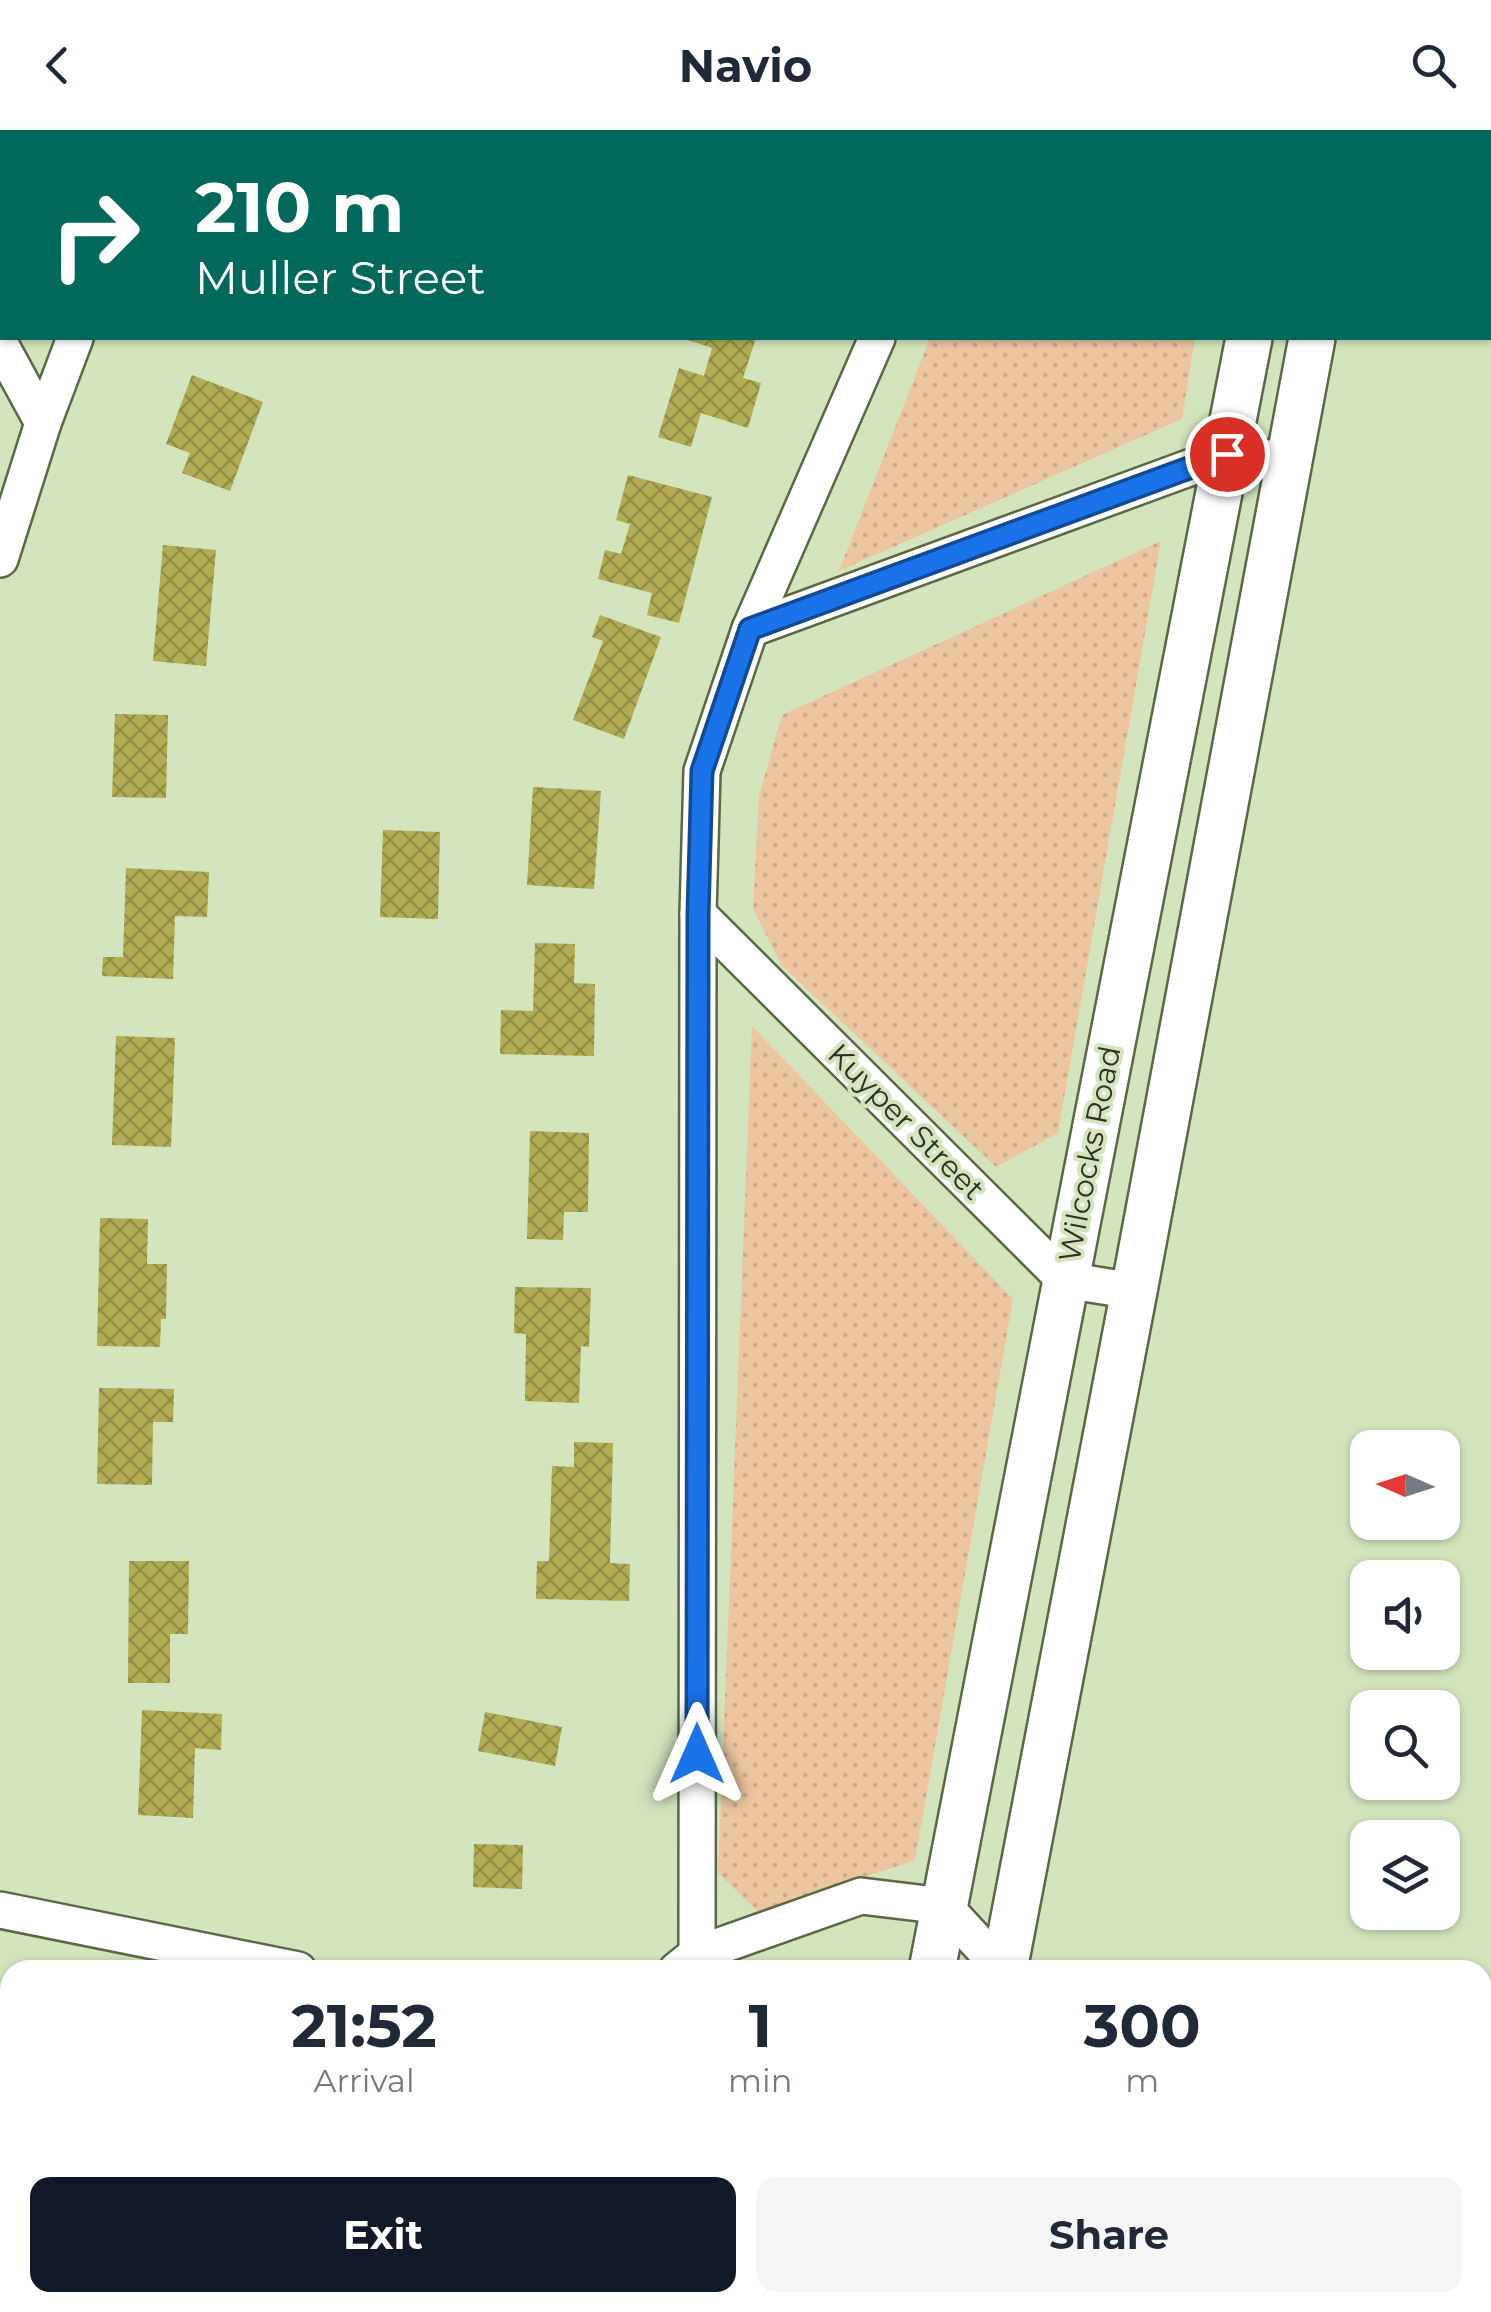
<!DOCTYPE html>
<html lang="en">
<head>
<meta charset="utf-8">
<style>
  body { margin:0; font-family:Montserrat,sans-serif; background:#f6f6f7; color:#1f2937; height:100vh; display:flex; flex-direction:column; font-size:38px; white-space:nowrap }
  * { box-sizing:border-box; margin:0 }
  p { font-size:32px; color:#747a83 }
  .icon { flex:none; width:55px; height:55px; fill:none; stroke:currentColor; stroke-width:2; stroke-linecap:round; stroke-linejoin:round }
  .map { position:relative; flex:1; overflow:hidden }
  .side { position:absolute; left:0px; top:1830px; width:1492px; height:352px; display:flex; flex-direction:column; background:#fff; border-radius:30px 30px 0 0; box-shadow:0 2px 8px #0004 }
  .side>* { flex:none }
  .hud { position:absolute; left:0px; top:0px; width:1492px; height:210px; box-shadow:0 2px 8px #0004; background:#00695c; color:#fff; overflow:hidden }
  .needle { width:65px; rotate:273deg }
  .tools { position:absolute; left:1350px; top:1300px; display:grid; gap:20px }
  .tools a { display:grid; place-items:center; width:110px; height:110px; border-radius:20px; background:#fff; box-shadow:0 2px 8px #0004; font-size:50px }
  .pin { position:absolute; display:grid; place-items:center; width:85px; height:85px; color:#fff; margin:-42px; border:5px solid #fff; border-radius:50%; box-shadow:0 2px 10px #0007 }
  .me { position:absolute; width:110px; margin:-55px; rotate:0deg; stroke-linejoin:round; filter:drop-shadow(0 0 8px #0008) }
  .turn { display:flex; align-items:center; gap:35px; height:210px; padding:0 30px; font-size:45px }
  .turn .icon { width:130px; height:130px; stroke-width:2.5 }
  .turn b { display:block; font-size:70px; line-height:85px }
  .eta { display:flex; justify-content:space-evenly; align-items:center; height:170px; text-align:center }
  .eta b { font-size:60px; font-weight:700; line-height:70px }
  .button { display:flex; gap:20px; margin-top:auto; padding:20px 30px }
  .button a { flex:1; height:115px; border-radius:20px; background:#111827; color:#fff; font-size:40px; font-weight:700; line-height:115px; text-align:center }
  .button a+a { background:#f6f6f7; color:#1f2937 }
  header { display:flex; justify-content:space-between; align-items:center; height:130px; padding:0 30px; background:#fff; font-size:45px; font-weight:700 }
  .map>svg:first-child { display:block }
</style>
</head>
<body>
<header><svg class="icon" aria-label="back" viewBox="0 0 24 24"><path d="M15 5l-7 7 7 7"/></svg>Navio<svg class="icon" aria-label="search" viewBox="0 0 24 24"><circle cx="10" cy="10" r="6"/><path d="M15 15l6 6"/></svg></header>
<div class="map">
<svg width="1491" height="2182" viewBox="0 0 1491 2182">
  <defs>
    <pattern id="grass-dots" width="8" height="8" patternUnits="userSpaceOnUse" patternTransform="scale(2.5)"><rect width="8" height="8" fill="#edc6a0"/><path d="M2 2h.1M6 6h.1" fill="none" stroke="#cbab8a" stroke-width="1.8" stroke-linecap="round"/></pattern>
    <pattern id="building-cross-hatch" width="8" height="8" patternUnits="userSpaceOnUse" patternTransform="scale(2.5)"><rect width="8" height="8" fill="#b2ad54"/><path d="M0 0l8 8M0 8l8-8" fill="none" stroke="#918d45"/></pattern>
  </defs>
  <rect width="100%" height="100%" fill="#d4e5be"/>
  <g fill="url(#grass-dots)">
    <path d="M 930,208 L 1195,208 L 1182,289 L 839,441 Z"/>
    <path d="M 1161,411 L 1058,1003 L 996,1037 L 782,836 L 753,779 L 759,666 L 782,585 Z"/>
    <path d="M 752,896 L 1013,1169 L 915,1730 L 759,1783 L 718,1743 Z"/>
  </g>
  <g fill="url(#building-cross-hatch)">
    <path d="M 682,208 L 756,208 L 743,248 L 761,253 L 748,298 L 701,283 L 691,317 L 658,307 L 679,238 L 704,246 L 712,218 Z"/>
    <path d="M 192,245 L 263,272 L 230,361 L 182,343 L 190,323 L 166,314 Z"/>
    <path d="M 628,345 L 712,367 L 679,493 L 647,485 L 652,463 L 598,449 L 605,420 L 621,424 L 630,394 L 616,390 Z"/>
    <path d="M 163,415 L 216,420 L 206,536 L 153,531 Z"/>
    <path d="M 600,485 L 661,507 L 624,609 L 573,590 L 603,511 L 592,507 Z"/>
    <path d="M 115,584 L 168,585 L 166,668 L 112,667 Z"/>
    <path d="M 533,657 L 601,661 L 594,759 L 527,755 Z"/>
    <path d="M 383,700 L 440,702 L 438,789 L 380,787 Z"/>
    <path d="M 126,738 L 209,742 L 207,787 L 175,786 L 173,849 L 102,846 L 103,827 L 123,827 Z"/>
    <path d="M 535,813 L 575,814 L 574,853 L 595,854 L 594,926 L 500,924 L 501,880 L 533,881 Z"/>
    <path d="M 116,906 L 175,908 L 171,1017 L 112,1015 Z"/>
    <path d="M 530,1001 L 589,1003 L 588,1082 L 564,1082 L 563,1110 L 527,1109 Z"/>
    <path d="M 100,1088 L 148,1089 L 147,1134 L 167,1134 L 166,1189 L 161,1189 L 160,1217 L 97,1216 Z"/>
    <path d="M 515,1157 L 591,1158 L 589,1217 L 581,1216 L 579,1273 L 525,1271 L 526,1204 L 514,1203 Z"/>
    <path d="M 99,1258 L 174,1259 L 173,1292 L 153,1292 L 152,1355 L 97,1354 Z"/>
    <path d="M 574,1312 L 613,1313 L 610,1433 L 630,1434 L 629,1471 L 536,1469 L 537,1431 L 549,1431 L 552,1336 L 574,1337 Z"/>
    <path d="M 129,1431 L 189,1431 L 188,1504 L 170,1504 L 170,1553 L 128,1553 Z"/>
    <path d="M 142,1580 L 222,1584 L 221,1620 L 195,1618 L 193,1688 L 138,1685 Z"/>
    <path d="M 485,1582 L 562,1597 L 555,1636 L 478,1621 Z"/>
    <path d="M 474,1714 L 523,1715 L 522,1759 L 473,1757 Z"/>
    <path d="M 0,1965 L 10,1965 L 10,2030 L 0,2029 Z"/>
    <path d="M 327,2172 L 370,2172 L 369,2182 L 326,2182 Z"/>
    <path d="M 617,2172 L 726,2172 L 724,2182 L 655,2182 Z"/>
  </g>
  <g fill="none" stroke-linecap="round" stroke-linejoin="round">
    <g stroke="#5a6846" stroke-width="40">
      <g id="minor">
        <path d="M 151,2 L 152,0"/>
        <path d="M 965,2 L 966,0"/>
        <path d="M 0,214 L 43,293"/>
        <path d="M 0,429 L 43,293 L 75,208"/>
        <path d="M 750,499 L 1227,324 L 1288,330"/>
        <path d="M 698,784 L 1065,1150 L 1134,1161"/>
        <path d="M 0,1780 L 298,1840"/>
        <path d="M 697,1824 L 698,784 L 702,641 L 750,499 L 877,208"/>
        <path d="M 677,1840 L 697,1824 L 861,1766 L 944,1776 L 1003,1840"/>
        <path d="M 1482,2072 L 1491,2074"/>
        <path d="M 165,2182 L 167,2172"/>
      </g>
    </g>
    <g stroke="#5a6846" stroke-width="50">
      <g id="tertiary">
        <path d="M 1287,2 L 1287,0"/>
        <path d="M 1351,2 L 1351,0"/>
        <path d="M 932,1840 L 1249,208"/>
        <path d="M 1004,1840 L 1134,1161 L 1312,208"/>
        <path d="M 868,2182 L 870,2172"/>
        <path d="M 941,2182 L 943,2172"/>
      </g>
    </g>
    <use href="#minor" stroke="#fff" stroke-width="35"/>
    <use href="#tertiary" stroke="#fff" stroke-width="45"/>
  </g>
  <g fill="none" stroke-linecap="round" stroke-linejoin="round">
    <g stroke="#114b97" stroke-width="25">
      <path id="route" d="M 697,1624 L 698,784 L 702,641 L 750,499 L 1227,324"/>
    </g>
    <use href="#route" stroke="#1a73e8" stroke-width="18"/>
  </g>
  <g text-anchor="middle" stroke-width="8" stroke-linejoin="round" paint-order="stroke">
    <g font-size="30" fill="#2c3223" stroke="#d4e5be">
      <text transform="translate(906 992) rotate(45)" y="10">Kuyper Street</text>
      <text transform="translate(1090 1024) rotate(-79)" y="10">Wilcocks Road</text>
    </g>
  </g>
</svg>
<div class="tools">
<a><svg class="needle" viewBox="-14 -14 28 28"><path d="M0-13l5 13h-10z" fill="#e53935"/><path d="M0 13l5-13h-10z" fill="#747a83"/></svg></a>
<a><svg class="icon" aria-label="sound" viewBox="0 0 24 24"><path d="M4 9h4l5-4v14l-5-4H4zM17 9q2 3 0 6"/></svg></a>
<a><svg class="icon" aria-label="search" viewBox="0 0 24 24"><circle cx="10" cy="10" r="6"/><path d="M15 15l6 6"/></svg></a>
<a><svg class="icon" aria-label="layers" viewBox="0 0 24 24"><path d="M12 4l9 5-9 5-9-5zM3 14l9 5 9-5"/></svg></a>
</div>
<div class="pin" style="left:1227px;top:324px;background:#d93025"><svg class="icon" aria-label="arrive" viewBox="0 0 24 24"><path d="M6 21V4h12l-3 4 3 4H6"/></svg></div>
<svg class="me" style="left:697px;top:1624px" viewBox="-20 -20 40 40"><path d="M0-17L14 15 0 8-14 15z" fill="#1a73e8" stroke="#fff" stroke-width="4"/></svg>
<div class="hud">
<div class="turn"><svg class="icon" aria-label="right" viewBox="0 0 24 24"><path d="M7 20v-9h11M14 6l5 5-5 5"/></svg><div><b>210 m</b>Muller Street</div></div>
</div>
<section class="side">
<div class="eta">
<div><b>21:52</b><p>Arrival</p></div>
<div><b>1</b><p>min</p></div>
<div><b>300</b><p>m</p></div>
</div>
<div class="button"><a>Exit</a><a>Share</a></div>
</section>
</div>
</body>
</html>
